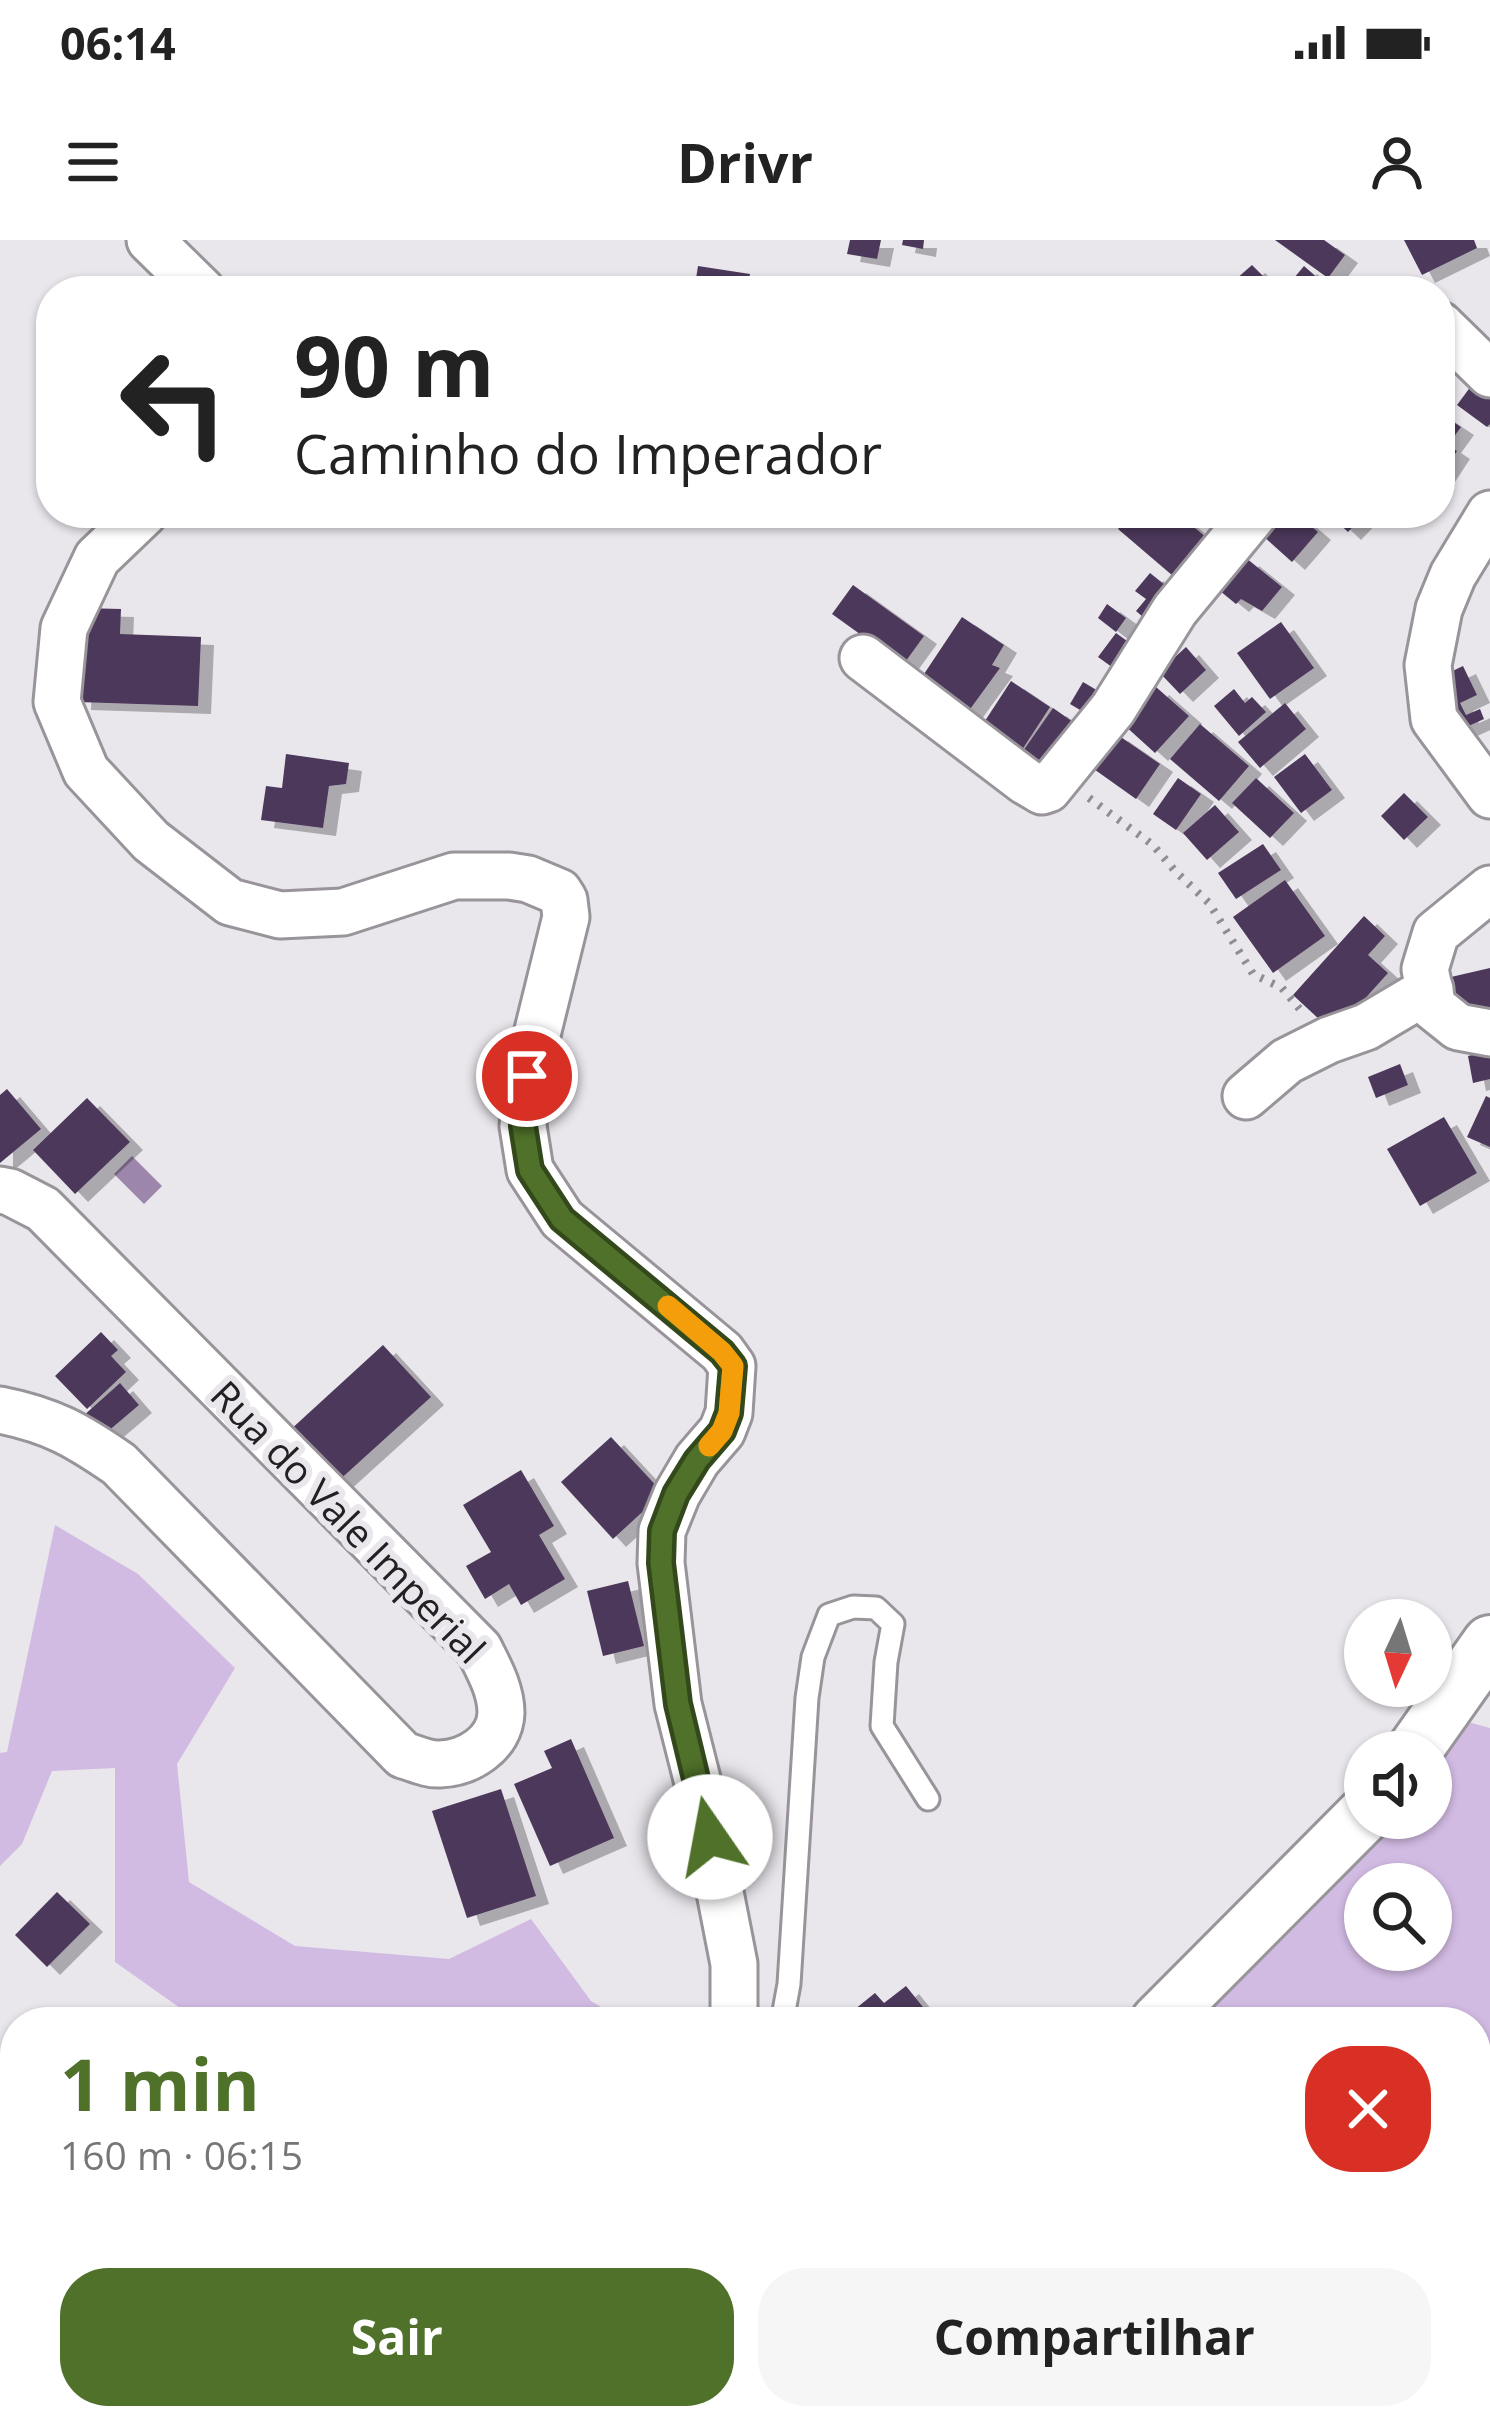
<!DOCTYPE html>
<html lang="pt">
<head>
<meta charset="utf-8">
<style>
  body { margin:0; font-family:"Open Sans",sans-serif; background:#f6f6f6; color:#222; height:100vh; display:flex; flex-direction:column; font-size:45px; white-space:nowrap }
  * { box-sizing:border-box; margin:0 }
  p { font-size:39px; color:#767676 }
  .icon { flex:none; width:66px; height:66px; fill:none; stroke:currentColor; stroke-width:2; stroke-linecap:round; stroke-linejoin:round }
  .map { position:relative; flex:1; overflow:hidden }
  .details { position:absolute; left:0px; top:1767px; width:1491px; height:423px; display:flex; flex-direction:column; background:#fff; border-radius:48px 48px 0 0; box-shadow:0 3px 9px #0004 }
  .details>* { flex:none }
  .top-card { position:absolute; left:36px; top:36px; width:1419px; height:252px; border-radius:48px; box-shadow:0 3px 9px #0004; background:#fff; color:#222; overflow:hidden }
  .needle { width:78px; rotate:184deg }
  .buttons { position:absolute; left:1344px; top:1359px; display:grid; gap:24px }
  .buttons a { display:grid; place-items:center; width:108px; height:108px; border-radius:50%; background:#fff; box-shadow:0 3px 9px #0004; font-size:60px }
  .pin { position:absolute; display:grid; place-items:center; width:102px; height:102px; color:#fff; margin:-51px; border:6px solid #fff; border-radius:50%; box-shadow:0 3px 12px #0007 }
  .me { position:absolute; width:132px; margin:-66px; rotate:348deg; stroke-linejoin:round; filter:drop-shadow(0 0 9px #0008) }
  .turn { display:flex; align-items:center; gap:42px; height:252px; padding:0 60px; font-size:54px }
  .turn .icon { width:156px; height:156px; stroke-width:2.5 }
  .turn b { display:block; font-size:84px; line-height:102px }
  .round { display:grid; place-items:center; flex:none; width:126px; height:126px; border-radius:48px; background:#f6f6f6 }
  .overview { display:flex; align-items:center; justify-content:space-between; height:204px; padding:0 60px }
  h1 { font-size:72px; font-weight:700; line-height:90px; color:#4f7129 }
  .action { display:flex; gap:24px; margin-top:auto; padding:24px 60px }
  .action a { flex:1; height:138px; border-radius:48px; background:#4f7129; color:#fff; font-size:48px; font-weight:700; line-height:138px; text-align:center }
  .action a+a { background:#f6f6f6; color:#222 }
  .status { display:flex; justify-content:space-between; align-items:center; height:84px; padding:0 60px; background:#fff; direction:ltr }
  .status svg { height:33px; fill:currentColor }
  header { display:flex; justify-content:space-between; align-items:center; height:156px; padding:0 60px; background:#fff; font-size:54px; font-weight:700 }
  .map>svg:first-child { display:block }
</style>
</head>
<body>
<div class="status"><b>06:14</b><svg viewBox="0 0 49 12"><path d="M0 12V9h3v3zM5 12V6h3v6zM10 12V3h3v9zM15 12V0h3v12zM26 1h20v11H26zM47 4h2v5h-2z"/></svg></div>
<header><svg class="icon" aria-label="menu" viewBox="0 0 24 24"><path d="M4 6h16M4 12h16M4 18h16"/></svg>Drivr<svg class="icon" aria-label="person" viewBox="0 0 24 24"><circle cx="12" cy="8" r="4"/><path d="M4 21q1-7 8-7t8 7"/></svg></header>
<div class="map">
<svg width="1490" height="2188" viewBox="0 0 1490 2188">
  <defs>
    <filter id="shadow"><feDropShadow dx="13" dy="8" stdDeviation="0" flood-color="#0004"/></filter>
  </defs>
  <rect width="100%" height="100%" fill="#e9e6ec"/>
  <g fill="#d2bbe3" fill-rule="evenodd">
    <path d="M 55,1285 L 138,1334 L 235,1428 L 177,1524 L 189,1642 L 295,1706 L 449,1719 L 531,1679 L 591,1761 L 626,1782 L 200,1782 L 115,1722 L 115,1528 L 52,1531 L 22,1604 L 0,1626 L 0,1513 L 7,1512 Z"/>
    <path d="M 1464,1481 L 1490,1488 L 1490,2059 L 1476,2049 L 1476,1782 L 1132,1782 L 1372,1578 L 1431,1578 L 1431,1516 ZM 1365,1644 L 1431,1644 L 1431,1710 L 1365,1710 Z"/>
    <path d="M 215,2175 L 712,2175 L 700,2188 L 212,2188 Z"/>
  </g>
  <path fill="#9c86ac" d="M 132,916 L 162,946 L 144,964 L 114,934 Z"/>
  <g fill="#4c385a" filter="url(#shadow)">
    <path d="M 850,0 L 881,0 L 877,19 L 847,14 Z"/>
    <path d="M 903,0 L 924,0 L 923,9 L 902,5 Z"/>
    <path d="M 1275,0 L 1324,0 L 1345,15 L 1328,38 Z"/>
    <path d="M 1404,0 L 1474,0 L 1477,8 L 1422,35 Z"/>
    <path d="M 1252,25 L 1263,36 L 1246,51 L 1235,40 Z"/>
    <path d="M 698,26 L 750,34 L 747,51 L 694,51 Z"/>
    <path d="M 1304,26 L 1328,47 L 1325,51 L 1297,51 L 1289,44 Z"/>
    <path d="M 1270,39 L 1283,51 L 1258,51 Z"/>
    <path d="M 1480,134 L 1490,141 L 1490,184 L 1487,187 L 1457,165 Z"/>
    <path d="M 1440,173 L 1461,187 L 1448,205 L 1457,211 L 1440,237 Z"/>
    <path d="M 1132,273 L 1177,273 L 1213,303 L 1180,342 L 1118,289 Z"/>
    <path d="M 1283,273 L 1296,273 L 1318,292 L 1292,322 L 1263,296 Z"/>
    <path d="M 1328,273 L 1366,273 L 1348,292 Z"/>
    <path d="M 1246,318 L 1282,347 L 1262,371 L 1241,359 L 1236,364 L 1220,351 Z"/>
    <path d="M 1150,333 L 1175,353 L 1150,383 L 1136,371 L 1146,359 L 1135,351 Z"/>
    <path d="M 853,345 L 924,396 L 903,425 L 832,374 Z"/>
    <path d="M 1107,364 L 1126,378 L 1116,392 L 1098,378 Z"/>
    <path d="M 81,368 L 121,369 L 120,394 L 201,397 L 198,466 L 78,462 Z"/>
    <path d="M 962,377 L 1004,405 L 992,425 L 1000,428 L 968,472 L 920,440 Z"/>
    <path d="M 1281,382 L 1314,428 L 1270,459 L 1237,413 Z"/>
    <path d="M 1116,393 L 1141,411 L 1123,435 L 1098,417 Z"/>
    <path d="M 1186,407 L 1206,430 L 1180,454 L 1159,432 Z"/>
    <path d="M 1463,426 L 1477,455 L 1460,463 L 1466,475 L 1480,469 L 1484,479 L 1460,490 L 1436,439 Z"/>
    <path d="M 1011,441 L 1050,467 L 1022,510 L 983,484 Z"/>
    <path d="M 1083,442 L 1110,458 L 1097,480 L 1070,464 Z"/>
    <path d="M 1156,447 L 1189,476 L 1155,513 L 1123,484 Z"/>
    <path d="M 1234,449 L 1245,463 L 1252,457 L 1266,472 L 1239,496 L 1214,466 Z"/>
    <path d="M 1285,463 L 1306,489 L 1260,528 L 1238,502 Z"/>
    <path d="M 1053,468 L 1083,489 L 1053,531 L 1023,511 Z"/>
    <path d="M 1200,484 L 1249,526 L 1219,561 L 1170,519 Z"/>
    <path d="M 1115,493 L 1160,524 L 1136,559 L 1091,527 Z"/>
    <path d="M 286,514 L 349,523 L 346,544 L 329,546 L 323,588 L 261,580 L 266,546 L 282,548 Z"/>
    <path d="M 1305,514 L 1332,550 L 1301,573 L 1274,537 Z"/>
    <path d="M 1178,538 L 1201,554 L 1176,590 L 1153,574 Z"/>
    <path d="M 1256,538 L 1294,573 L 1270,598 L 1232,563 Z"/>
    <path d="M 1404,553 L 1428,577 L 1404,600 L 1381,576 Z"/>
    <path d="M 1215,565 L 1239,592 L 1207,620 L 1183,593 Z"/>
    <path d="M 1263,604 L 1281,630 L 1236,659 L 1218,633 Z"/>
    <path d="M 1285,640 L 1325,696 L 1273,733 L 1233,677 Z"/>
    <path d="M 1364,676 L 1385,696 L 1368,715 L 1388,733 L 1334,793 L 1293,755 Z"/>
    <path d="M 1490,728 L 1490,775 L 1461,781 L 1451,737 Z"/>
    <path d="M 1490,811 L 1490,839 L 1473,843 L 1468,816 Z"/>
    <path d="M 1400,824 L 1408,845 L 1376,858 L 1368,837 Z"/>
    <path d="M 7,849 L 41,889 L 0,923 L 0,855 Z"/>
    <path d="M 1486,856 L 1490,858 L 1490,907 L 1467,897 Z"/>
    <path d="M 87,858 L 130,902 L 75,954 L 33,910 Z"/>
    <path d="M 1444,877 L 1477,933 L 1420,966 L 1387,909 Z"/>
    <path d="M 101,1092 L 118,1110 L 111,1116 L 126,1132 L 87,1169 L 55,1136 Z"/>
    <path d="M 383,1105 L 431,1157 L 335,1244 L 288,1192 Z"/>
    <path d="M 120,1143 L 139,1165 L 106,1193 L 82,1177 Z"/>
    <path d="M 611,1197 L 663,1253 L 613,1299 L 561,1242 Z"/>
    <path d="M 521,1230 L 554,1286 L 539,1295 L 565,1339 L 521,1365 L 509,1344 L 485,1359 L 466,1326 L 491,1312 L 463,1265 Z"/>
    <path d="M 628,1341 L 644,1406 L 603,1416 L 587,1351 Z"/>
    <path d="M 571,1499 L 614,1598 L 550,1626 L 514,1544 L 552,1528 L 544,1511 Z"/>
    <path d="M 501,1549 L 536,1656 L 467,1678 L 432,1571 Z"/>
    <path d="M 57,1652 L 90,1684 L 47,1727 L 15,1695 Z"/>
    <path d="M 906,1746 L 935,1782 L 847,1782 L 844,1778 L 875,1753 L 884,1763 Z"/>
    <path d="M 1476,2046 L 1490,2051 L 1490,2104 L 1476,2099 Z"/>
    <path d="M 19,2175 L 77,2175 L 78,2188 L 20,2188 Z"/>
  </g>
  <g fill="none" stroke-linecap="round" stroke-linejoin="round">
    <g stroke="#98949a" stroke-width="27">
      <path id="service" d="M 782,1782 L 789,1744 L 807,1458 L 813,1417 L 829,1375 L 853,1367 L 876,1368 L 893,1384 L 886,1422 L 882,1486 L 928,1559"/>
    </g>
    <g stroke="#98949a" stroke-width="51">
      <g id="minor">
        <path d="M 150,0 L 202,51"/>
        <path d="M 1440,85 L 1490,134"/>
        <path d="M 144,273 L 97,318 L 64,388 L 57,462 L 86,531 L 151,601 L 230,662 L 280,675 L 343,672 L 454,636 L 509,636 L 528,639 L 559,652 L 564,660 L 566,677 L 527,835 L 523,886 L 530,930 L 562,979 L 722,1112 L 732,1126 L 729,1173 L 722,1191 L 697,1220 L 677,1254 L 662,1291 L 661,1323 L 678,1464 L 701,1555 L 734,1724 L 734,1782"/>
        <path d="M 1490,274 L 1453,335 L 1439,369 L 1428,425 L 1434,479 L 1490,555"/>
        <path d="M 863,418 L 1025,541 L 1042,551 L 1048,549 L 1113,469 L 1175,370 L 1255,273"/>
        <path d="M 1490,649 L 1436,693 L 1425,729 L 1433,767 L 1458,787 L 1490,793"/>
        <path d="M 1246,856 L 1287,821 L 1329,800 L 1366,787 L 1430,749"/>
        <path d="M 0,950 L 10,952 L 43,969 L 479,1409 C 489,1429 501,1450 501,1473 C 500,1504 468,1523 440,1524 C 428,1525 414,1518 403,1515 L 119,1224 C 77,1195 51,1180 0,1170"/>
        <path d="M 0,1897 L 15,1904"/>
        <path d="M 1442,2175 L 1474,2188"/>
        <path d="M 1195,2188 L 1204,2178 L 1213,2175"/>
      </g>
    </g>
    <g stroke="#98949a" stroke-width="60">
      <g id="tertiary">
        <path d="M 1413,1512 L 1490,1403"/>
        <path d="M 1158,1782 L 1365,1574"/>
        <path d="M 932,2188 L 935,2175"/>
      </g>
    </g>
    <path stroke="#908d92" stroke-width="8" stroke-dasharray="3 9" stroke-linecap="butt" d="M 1089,558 L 1153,605 L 1176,632 L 1209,663 L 1253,734 L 1282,748 L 1303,773"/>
    <use href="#service" stroke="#fff" stroke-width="21"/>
    <use href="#minor" stroke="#fff" stroke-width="45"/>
    <use href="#tertiary" stroke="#fff" stroke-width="54"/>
  </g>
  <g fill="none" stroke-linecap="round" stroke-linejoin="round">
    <g stroke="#33491b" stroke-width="30">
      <path id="route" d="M 527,836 L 523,886 L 530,930 L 562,979 L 722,1112 L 733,1126 L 729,1173 L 722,1191 L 697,1220 L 676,1254 L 662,1291 L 661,1323 L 678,1464 L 710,1597"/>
    </g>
    <use href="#route" stroke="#4f7129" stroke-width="21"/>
    <path stroke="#f59e0b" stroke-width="21" d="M 668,1066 L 722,1112 L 733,1126 L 729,1173 L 722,1191 L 709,1206"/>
  </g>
  <g text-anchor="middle" stroke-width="12" stroke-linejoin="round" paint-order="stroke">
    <g font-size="39" fill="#222022" stroke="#e9e6ec">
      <text transform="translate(348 1282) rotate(46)" y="14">Rua do Vale Imperial</text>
    </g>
  </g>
</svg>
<div class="buttons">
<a><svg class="needle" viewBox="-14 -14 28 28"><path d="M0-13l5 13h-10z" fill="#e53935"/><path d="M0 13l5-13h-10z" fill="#767676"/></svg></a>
<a><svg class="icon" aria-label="sound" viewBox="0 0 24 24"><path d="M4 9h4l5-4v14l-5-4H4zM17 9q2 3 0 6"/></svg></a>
<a><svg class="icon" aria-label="search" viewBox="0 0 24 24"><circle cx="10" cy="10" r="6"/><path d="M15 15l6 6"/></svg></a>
</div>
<div class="pin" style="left:527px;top:836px;background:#d93025"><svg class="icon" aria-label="arrive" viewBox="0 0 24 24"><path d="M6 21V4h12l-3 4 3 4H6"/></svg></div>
<svg class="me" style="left:710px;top:1597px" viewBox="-20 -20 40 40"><circle r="19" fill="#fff"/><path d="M0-13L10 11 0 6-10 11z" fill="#4f7129"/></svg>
<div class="top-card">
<div class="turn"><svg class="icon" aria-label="left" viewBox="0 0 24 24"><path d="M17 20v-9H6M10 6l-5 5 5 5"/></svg><div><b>90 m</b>Caminho do Imperador</div></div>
</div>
<section class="details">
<div class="overview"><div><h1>1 min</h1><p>160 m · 06:15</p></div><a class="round" style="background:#d93025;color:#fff"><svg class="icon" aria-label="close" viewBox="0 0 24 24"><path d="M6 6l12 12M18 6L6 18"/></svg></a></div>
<div class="action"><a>Sair</a><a>Compartilhar</a></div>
</section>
</div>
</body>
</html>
